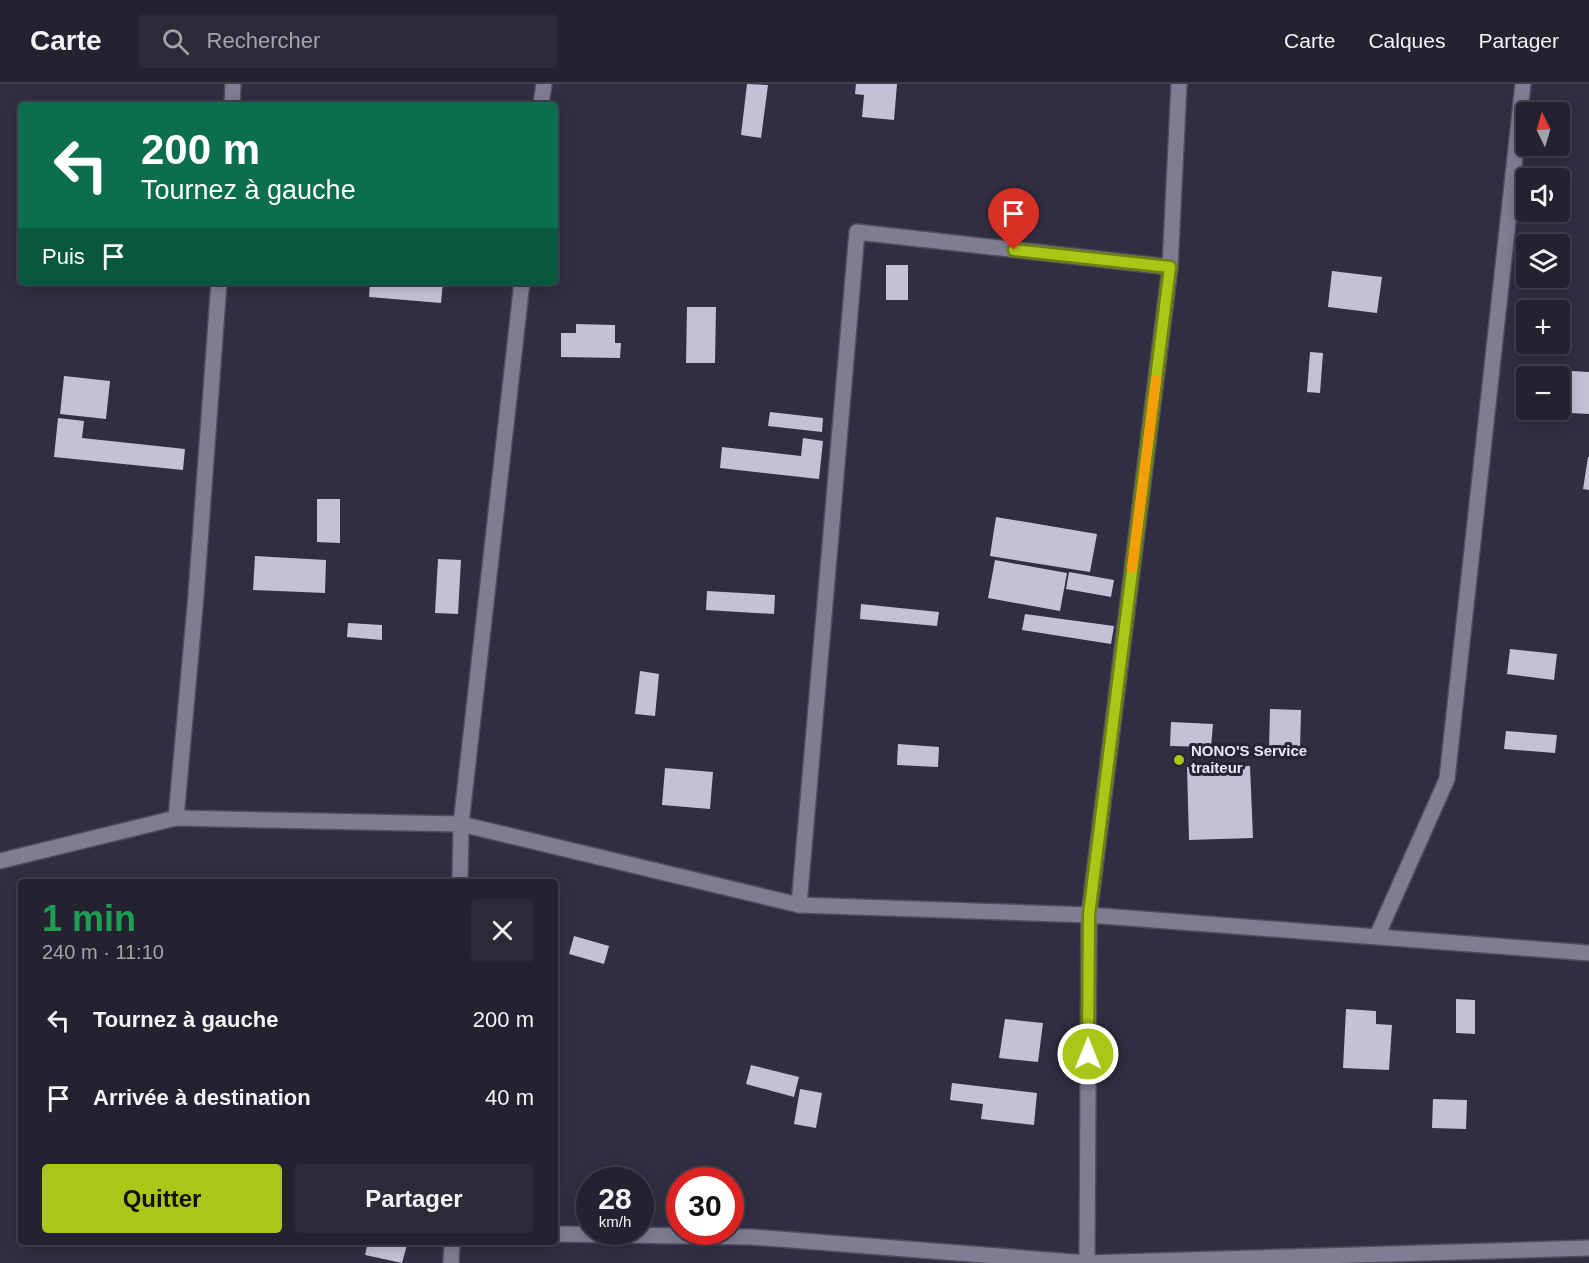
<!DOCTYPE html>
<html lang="fr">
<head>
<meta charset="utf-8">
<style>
  body { margin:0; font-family:Helvetica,sans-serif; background:#2c2a39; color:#f1f3f6; height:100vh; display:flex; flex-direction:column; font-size:22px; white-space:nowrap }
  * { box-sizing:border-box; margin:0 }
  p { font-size:20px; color:#a3a4ab }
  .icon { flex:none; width:33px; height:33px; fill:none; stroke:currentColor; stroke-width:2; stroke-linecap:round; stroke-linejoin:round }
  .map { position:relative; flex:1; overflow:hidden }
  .drawer { position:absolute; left:18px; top:795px; width:540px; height:366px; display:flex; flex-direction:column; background:#242231; border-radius:6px; box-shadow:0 3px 15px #0003,0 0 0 2px #413f4d }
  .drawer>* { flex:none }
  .top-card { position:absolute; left:18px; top:18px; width:540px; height:183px; border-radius:6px; box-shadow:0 3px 15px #0003,0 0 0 2px #413f4d; background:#0b6e4f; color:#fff; overflow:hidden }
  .needle { width:39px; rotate:355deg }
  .tools { position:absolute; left:1516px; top:18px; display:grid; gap:12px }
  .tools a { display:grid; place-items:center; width:54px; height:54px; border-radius:6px; background:#242231; box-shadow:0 3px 15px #0003,0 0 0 2px #413f4d; font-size:30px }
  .speed { position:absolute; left:576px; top:1083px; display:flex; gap:12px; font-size:30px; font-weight:700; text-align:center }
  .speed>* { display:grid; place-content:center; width:78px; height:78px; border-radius:50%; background:#242231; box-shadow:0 3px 15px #0003,0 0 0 2px #413f4d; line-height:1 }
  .speed small { font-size:15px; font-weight:400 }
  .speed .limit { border:9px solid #d22; background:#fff; color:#111 }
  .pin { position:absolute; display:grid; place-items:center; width:51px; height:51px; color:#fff; margin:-62px -26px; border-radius:50% 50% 50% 0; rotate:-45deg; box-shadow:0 0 6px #0007 }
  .pin .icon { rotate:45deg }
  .me { position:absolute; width:66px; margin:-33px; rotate:0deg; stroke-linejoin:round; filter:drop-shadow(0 0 4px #0008) }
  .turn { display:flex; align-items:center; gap:21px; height:126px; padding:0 24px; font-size:27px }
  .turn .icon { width:78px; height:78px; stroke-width:2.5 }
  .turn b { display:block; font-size:42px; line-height:51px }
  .then { display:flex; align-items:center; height:57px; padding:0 24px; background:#0003; gap:12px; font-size:22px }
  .round { display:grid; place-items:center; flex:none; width:63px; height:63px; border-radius:6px; background:#2c2a39 }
  .overview { display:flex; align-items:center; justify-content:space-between; height:102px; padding:0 24px }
  h1 { font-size:36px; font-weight:800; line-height:45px; color:#1e9e55 }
  .action { display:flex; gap:12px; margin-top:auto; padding:12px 24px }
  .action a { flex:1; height:69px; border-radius:6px; background:#aac718; color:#111; font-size:24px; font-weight:800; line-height:69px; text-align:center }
  .action a+a { background:#2c2a39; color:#f1f3f6 }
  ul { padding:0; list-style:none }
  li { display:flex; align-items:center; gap:18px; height:78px; padding:0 24px }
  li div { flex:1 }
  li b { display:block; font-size:22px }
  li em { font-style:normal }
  header { display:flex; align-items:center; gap:36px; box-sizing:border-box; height:84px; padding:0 30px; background:#242231; border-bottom:2px solid #413f4d }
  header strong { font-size:28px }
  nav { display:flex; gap:33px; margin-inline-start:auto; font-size:21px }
  .search { width:420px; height:54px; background:#2c2a39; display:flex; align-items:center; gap:15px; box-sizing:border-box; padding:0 21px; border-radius:6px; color:#a3a4ab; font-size:22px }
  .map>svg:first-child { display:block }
</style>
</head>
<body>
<header>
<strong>Carte</strong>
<div class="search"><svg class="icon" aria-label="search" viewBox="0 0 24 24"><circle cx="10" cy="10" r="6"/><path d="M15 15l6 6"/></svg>Rechercher</div>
<nav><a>Carte</a><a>Calques</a><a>Partager</a></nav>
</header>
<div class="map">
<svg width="1589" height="1179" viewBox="0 0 1589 1179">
  <rect width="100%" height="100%" fill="#302e41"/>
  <g fill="#c3c0d8">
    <path d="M 747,0 L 768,1 L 761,54 L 741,51 Z"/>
    <path d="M 856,0 L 897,0 L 894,36 L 862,33 L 864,11 L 855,10 Z"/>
    <rect x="886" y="181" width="22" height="35"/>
    <path d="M 1332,187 L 1382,193 L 1377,229 L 1328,223 Z"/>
    <path d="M 370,198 L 443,198 L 441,219 L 369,213 Z"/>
    <path d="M 687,223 L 716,223 L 715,279 L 686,279 Z"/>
    <path d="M 576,240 L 615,241 L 615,259 L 621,259 L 620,274 L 561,273 L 561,249 L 576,249 Z"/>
    <path d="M 1310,268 L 1323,269 L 1320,309 L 1307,308 Z"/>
    <path d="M 1572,287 L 1589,288 L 1589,330 L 1569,329 Z"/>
    <path d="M 64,292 L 110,297 L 106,335 L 60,330 Z"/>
    <path d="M 770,328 L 823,334 L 822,348 L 768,342 Z"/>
    <path d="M 58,334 L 84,337 L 82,354 L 185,365 L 183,386 L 54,373 Z"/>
    <path d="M 803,354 L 823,357 L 819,395 L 720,384 L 722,363 L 801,372 Z"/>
    <path d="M 1588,373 L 1589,373 L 1589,406 L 1583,405 Z"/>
    <path d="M 317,415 L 340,415 L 340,459 L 317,458 Z"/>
    <path d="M 996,433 L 1097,450 L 1090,488 L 990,472 Z"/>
    <path d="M 255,472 L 326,476 L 325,509 L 253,506 Z"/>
    <path d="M 438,475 L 461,476 L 458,530 L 435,529 Z"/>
    <path d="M 995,476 L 1067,489 L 1060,527 L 988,514 Z"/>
    <path d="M 1069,488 L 1114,496 L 1111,513 L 1066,505 Z"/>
    <path d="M 707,507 L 775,511 L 774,530 L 706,526 Z"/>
    <path d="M 861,520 L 939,528 L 937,542 L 860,535 Z"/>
    <path d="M 1025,530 L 1114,542 L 1111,560 L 1022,546 Z"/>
    <path d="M 348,539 L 382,541 L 382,556 L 347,553 Z"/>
    <path d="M 1510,565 L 1557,570 L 1554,596 L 1507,590 Z"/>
    <path d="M 640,587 L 659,590 L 655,632 L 635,630 Z"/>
    <path d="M 1270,625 L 1301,626 L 1300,667 L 1269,666 Z"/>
    <path d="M 1171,638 L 1213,640 L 1211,663 L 1170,662 Z"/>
    <path d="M 1506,647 L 1557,651 L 1555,669 L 1504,665 Z"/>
    <path d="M 898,660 L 939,663 L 938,683 L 897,681 Z"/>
    <path d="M 1250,682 L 1253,754 L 1189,756 L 1187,683 Z"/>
    <path d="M 665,684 L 713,688 L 710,725 L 662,721 Z"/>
    <path d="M 574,852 L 609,862 L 604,880 L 569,870 Z"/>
    <path d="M 1456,915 L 1475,916 L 1475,950 L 1456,949 Z"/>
    <path d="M 1346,925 L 1376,927 L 1376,940 L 1392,941 L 1389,986 L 1343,984 Z"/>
    <path d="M 1005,935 L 1043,939 L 1038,978 L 999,974 Z"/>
    <path d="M 751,981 L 799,993 L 794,1013 L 746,1000 Z"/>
    <path d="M 952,999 L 1037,1009 L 1034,1041 L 981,1035 L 983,1020 L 950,1016 Z"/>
    <path d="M 800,1005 L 822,1009 L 816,1044 L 794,1040 Z"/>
    <path d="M 1433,1015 L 1467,1016 L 1466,1045 L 1432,1044 Z"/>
    <path d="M 368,1158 L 395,1158 L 407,1161 L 402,1179 L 365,1171 Z"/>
  </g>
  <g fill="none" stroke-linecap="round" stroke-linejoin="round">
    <g stroke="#4f4d5c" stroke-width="18">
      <g id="street">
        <path d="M 232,21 L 233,0"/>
        <path d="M 541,21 L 544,0"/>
        <path d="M 522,198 L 461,740 L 799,821 L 1089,831 L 1589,869"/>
        <path d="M 176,734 L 196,511 L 219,198"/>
        <path d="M 0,777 L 176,734 L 461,740 L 460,798"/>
        <path d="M 799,821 L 857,148 L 1170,183"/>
        <path d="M 1377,852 L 1447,695 L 1523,0"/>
        <path d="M 555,1150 L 752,1153 L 1087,1179 L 1589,1164"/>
        <path d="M 451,1179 L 452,1158"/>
        <path d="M 1087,1179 L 1089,831 L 1170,183 L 1179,0"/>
      </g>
    </g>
    <use href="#street" stroke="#7f7d93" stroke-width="15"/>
  </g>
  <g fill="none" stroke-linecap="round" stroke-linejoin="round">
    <g stroke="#6e8110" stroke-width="15">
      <path id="route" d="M 1014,166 L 1170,183 L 1089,831 L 1088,970"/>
    </g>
    <use href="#route" stroke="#aac718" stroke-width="10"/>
    <path stroke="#f59e0b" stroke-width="10" d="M 1132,484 L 1156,296"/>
  </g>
  <circle fill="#aac718" stroke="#272436" stroke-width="2" cx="1179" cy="676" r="6"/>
  <g text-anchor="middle" stroke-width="6" stroke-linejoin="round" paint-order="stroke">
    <g font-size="15" font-weight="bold" fill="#e9e8f4" stroke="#272436" text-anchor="start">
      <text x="1191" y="672">NONO'S Service<tspan x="1191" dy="17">traiteur</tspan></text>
    </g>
  </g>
</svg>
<div class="tools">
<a><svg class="needle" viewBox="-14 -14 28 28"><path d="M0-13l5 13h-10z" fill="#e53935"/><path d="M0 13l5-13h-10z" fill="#a3a4ab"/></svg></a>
<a><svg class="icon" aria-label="sound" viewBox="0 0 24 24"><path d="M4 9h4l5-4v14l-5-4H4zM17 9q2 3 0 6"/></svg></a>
<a><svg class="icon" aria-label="layers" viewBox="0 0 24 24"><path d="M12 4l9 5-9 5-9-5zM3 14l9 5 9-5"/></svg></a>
<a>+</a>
<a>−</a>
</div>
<div class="speed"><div>28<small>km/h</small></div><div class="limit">30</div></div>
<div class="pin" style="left:1014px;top:166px;background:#d93025"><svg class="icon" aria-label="arrive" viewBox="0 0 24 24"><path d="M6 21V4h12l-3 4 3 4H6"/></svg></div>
<svg class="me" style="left:1088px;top:970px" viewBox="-20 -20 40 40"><circle r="17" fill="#aac718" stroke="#fff" stroke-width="3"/><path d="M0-11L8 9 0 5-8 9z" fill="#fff"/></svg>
<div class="top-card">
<div class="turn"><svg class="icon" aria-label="left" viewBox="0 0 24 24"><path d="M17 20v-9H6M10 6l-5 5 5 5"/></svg><div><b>200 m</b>Tournez à gauche</div></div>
<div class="then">Puis<svg class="icon" aria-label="arrive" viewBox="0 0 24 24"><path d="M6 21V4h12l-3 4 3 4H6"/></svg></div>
</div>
<section class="drawer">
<div class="overview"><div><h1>1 min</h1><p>240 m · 11:10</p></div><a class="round"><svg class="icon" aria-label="close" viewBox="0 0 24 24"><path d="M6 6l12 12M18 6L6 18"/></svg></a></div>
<ul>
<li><svg class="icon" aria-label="left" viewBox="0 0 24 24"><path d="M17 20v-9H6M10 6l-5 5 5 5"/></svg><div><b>Tournez à gauche</b></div><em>200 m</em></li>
<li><svg class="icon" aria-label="arrive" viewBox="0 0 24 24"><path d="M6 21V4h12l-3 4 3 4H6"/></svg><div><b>Arrivée à destination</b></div><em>40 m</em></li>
</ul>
<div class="action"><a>Quitter</a><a>Partager</a></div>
</section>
</div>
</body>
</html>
